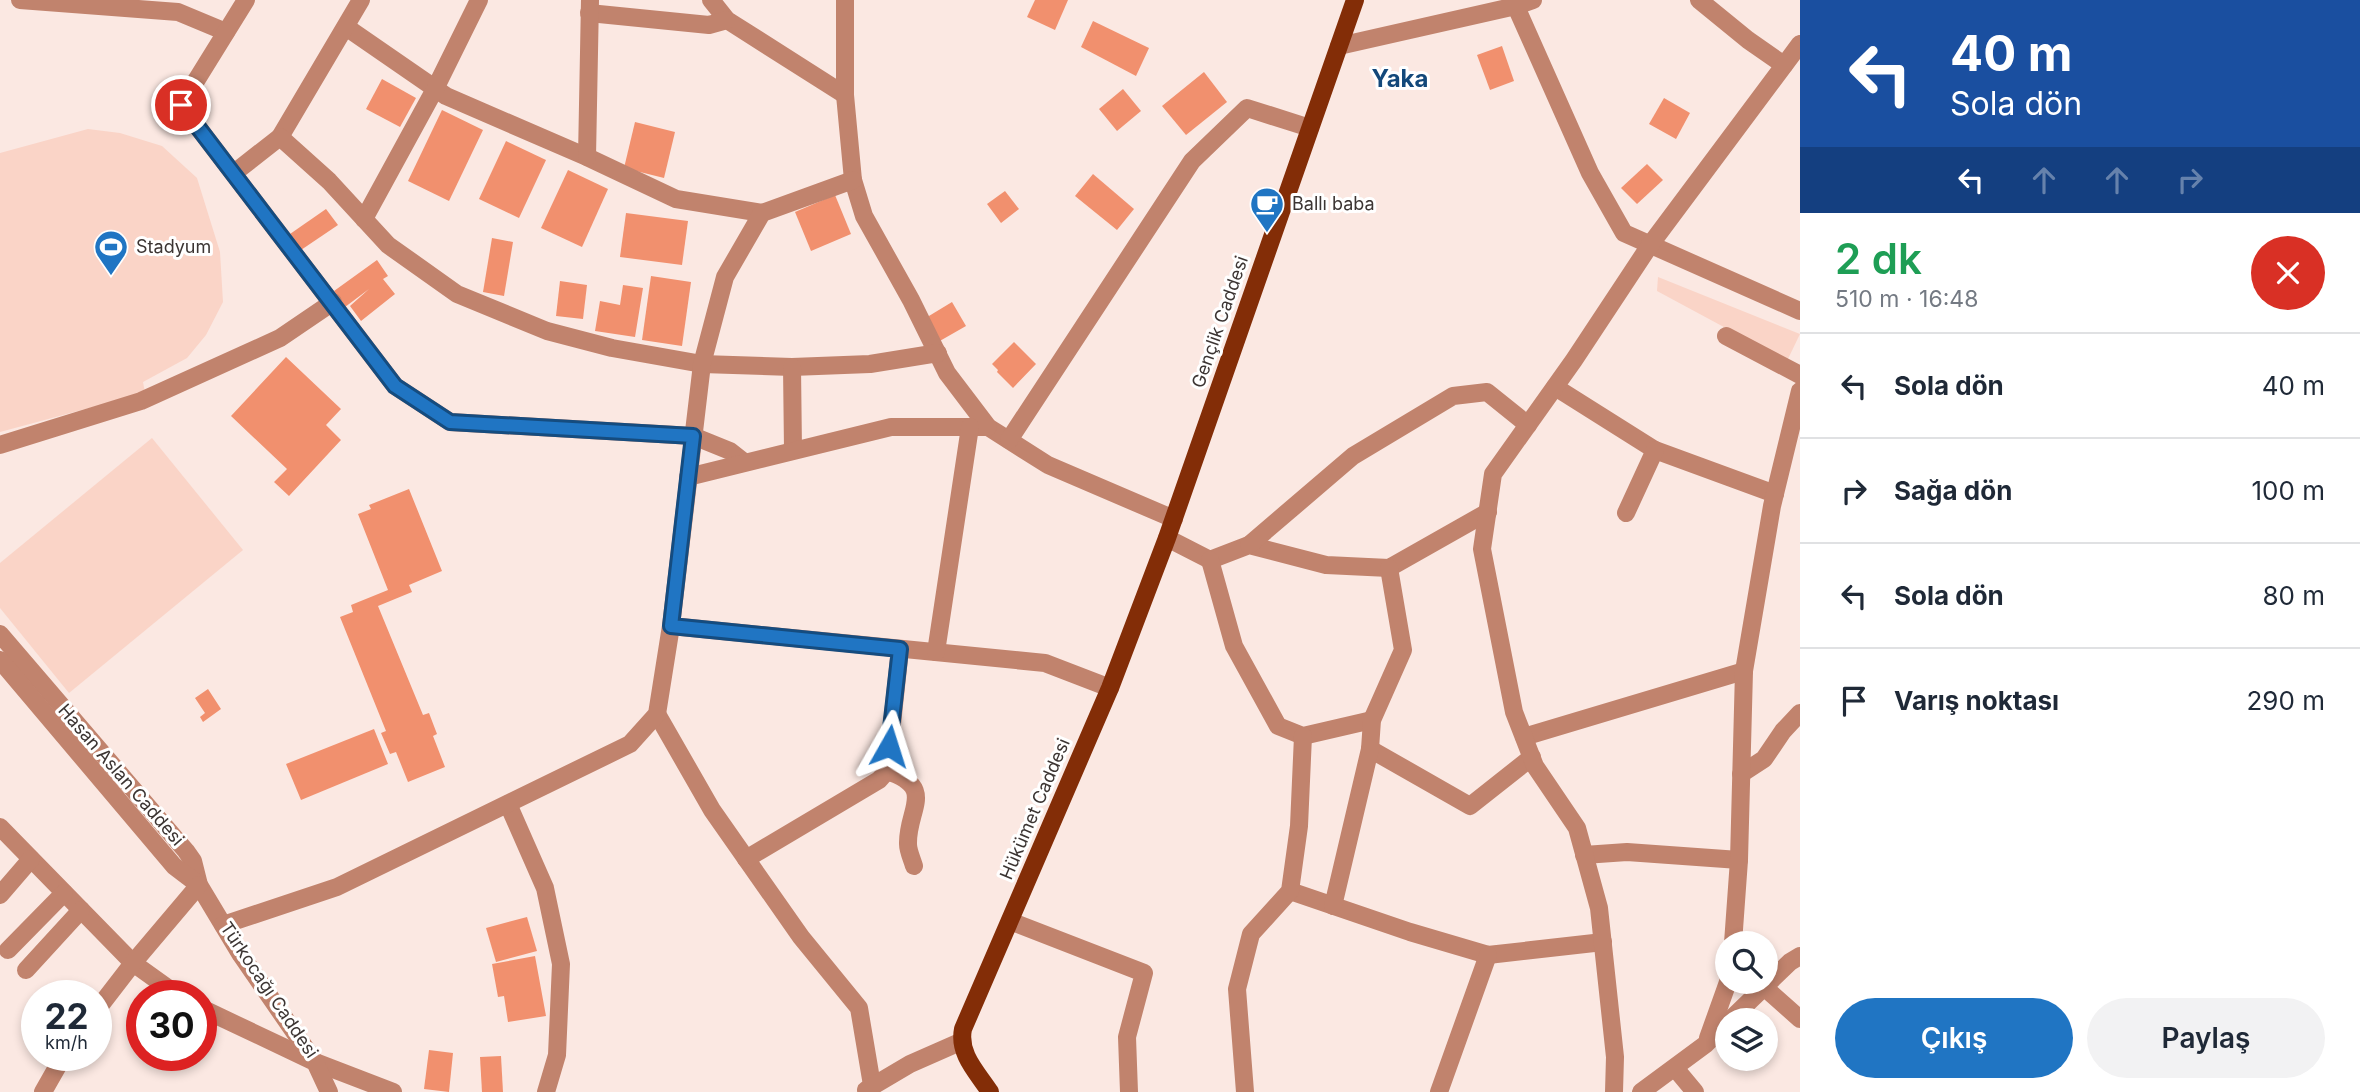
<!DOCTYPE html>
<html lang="tr">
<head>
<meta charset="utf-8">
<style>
  body { margin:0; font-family:Inter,sans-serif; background:#f2f2f3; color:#1f2937; height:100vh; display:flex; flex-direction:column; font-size:26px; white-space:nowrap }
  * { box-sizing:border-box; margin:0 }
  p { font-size:23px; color:#747a83 }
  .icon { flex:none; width:38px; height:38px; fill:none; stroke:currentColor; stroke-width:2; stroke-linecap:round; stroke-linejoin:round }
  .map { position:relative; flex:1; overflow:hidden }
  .sheet { display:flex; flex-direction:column; background:#fff; width:560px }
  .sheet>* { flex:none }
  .hud { background:#1a4fa0; color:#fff; overflow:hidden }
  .tools { position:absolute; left:1715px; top:931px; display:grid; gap:14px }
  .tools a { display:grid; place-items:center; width:63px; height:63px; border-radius:50%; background:#fff; box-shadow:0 4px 10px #0003; font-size:35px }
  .speed { position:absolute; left:21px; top:980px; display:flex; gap:14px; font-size:35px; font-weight:700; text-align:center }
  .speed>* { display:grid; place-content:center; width:91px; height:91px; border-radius:50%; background:#fff; box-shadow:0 4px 10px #0003; line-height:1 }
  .speed small { font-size:18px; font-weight:400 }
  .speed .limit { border:10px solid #d22; background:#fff; color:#111 }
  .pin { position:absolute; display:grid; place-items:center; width:60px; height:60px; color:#fff; margin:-30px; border:4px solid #fff; border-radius:50%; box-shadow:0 2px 7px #0007 }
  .me { position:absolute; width:77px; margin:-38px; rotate:6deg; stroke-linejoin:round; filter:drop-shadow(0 0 5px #0008) }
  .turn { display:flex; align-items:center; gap:24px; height:147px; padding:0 35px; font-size:32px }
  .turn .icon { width:91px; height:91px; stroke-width:2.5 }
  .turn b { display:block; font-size:49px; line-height:60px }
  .lanes { display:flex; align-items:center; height:66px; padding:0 35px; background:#0003; justify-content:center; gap:35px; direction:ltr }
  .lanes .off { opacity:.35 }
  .round { display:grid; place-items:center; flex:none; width:74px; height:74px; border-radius:37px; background:#f2f2f3 }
  .head { display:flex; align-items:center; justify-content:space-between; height:119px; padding:0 35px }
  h1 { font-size:42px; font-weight:600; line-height:52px; color:#1e9e55 }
  .action { display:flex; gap:14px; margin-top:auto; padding:14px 35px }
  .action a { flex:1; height:80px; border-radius:42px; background:#2075c3; color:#fff; font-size:28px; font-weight:600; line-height:80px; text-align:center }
  .action a+a { background:#f2f2f3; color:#1f2937 }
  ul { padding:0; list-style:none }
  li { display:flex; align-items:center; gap:21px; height:105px; padding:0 35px; border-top:2px solid #e0e1e3 }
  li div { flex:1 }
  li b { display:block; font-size:26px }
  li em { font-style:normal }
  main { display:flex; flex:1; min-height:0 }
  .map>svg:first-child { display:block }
</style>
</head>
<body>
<main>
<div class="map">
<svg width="1800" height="1092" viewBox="0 0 1800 1092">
  <rect width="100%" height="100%" fill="#fbe8e2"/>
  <g fill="#fad4c7">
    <path d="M 88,129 L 120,133 L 162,146 L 197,178 L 220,252 L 223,302 L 206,335 L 187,358 L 143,382 L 145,393 L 0,432 L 0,153 Z"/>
    <path d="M 1658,277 L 1800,334 L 1787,361 L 1657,291 Z"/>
    <path d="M 152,438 L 243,550 L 69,693 L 0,608 L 0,563 Z"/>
  </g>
  <g fill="#f1906e">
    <path d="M 1035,0 L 1068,0 L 1055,30 L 1027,17 Z"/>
    <path d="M 1093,21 L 1149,48 L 1136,76 L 1081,47 Z"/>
    <path d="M 1502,46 L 1514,81 L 1490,90 L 1477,55 Z"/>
    <path d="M 1204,72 L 1227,102 L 1186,135 L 1162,106 Z"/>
    <path d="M 382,79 L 416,98 L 400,127 L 366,109 Z"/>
    <path d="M 1123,89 L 1141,111 L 1117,131 L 1099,109 Z"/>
    <path d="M 1664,98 L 1690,113 L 1676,139 L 1649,124 Z"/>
    <path d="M 442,110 L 483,130 L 449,201 L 408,181 Z"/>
    <path d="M 635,122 L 675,132 L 664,178 L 624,168 Z"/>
    <path d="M 506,141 L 546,160 L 519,218 L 479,199 Z"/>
    <path d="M 1647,164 L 1663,180 L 1637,204 L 1621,188 Z"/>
    <path d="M 568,170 L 608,189 L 582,247 L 541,228 Z"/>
    <path d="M 1093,174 L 1134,209 L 1117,230 L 1075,196 Z"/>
    <path d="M 1005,191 L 1019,209 L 1001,223 L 987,204 Z"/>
    <path d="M 835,195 L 851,234 L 811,251 L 795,212 Z"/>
    <path d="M 326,209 L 338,225 L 301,250 L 290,234 Z"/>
    <path d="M 626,213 L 688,221 L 682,265 L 620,257 Z"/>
    <path d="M 492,238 L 513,242 L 504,296 L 483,292 Z"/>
    <path d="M 377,260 L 388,276 L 383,279 L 395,294 L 361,321 L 350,306 L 369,289 L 345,307 L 334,291 Z"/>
    <path d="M 651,276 L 691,282 L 682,346 L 642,340 Z"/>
    <path d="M 560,281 L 587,285 L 583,319 L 556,316 Z"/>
    <path d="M 623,285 L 643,288 L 635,337 L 595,331 L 600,301 L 620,305 Z"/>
    <path d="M 952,302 L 966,326 L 938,342 L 924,319 Z"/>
    <path d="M 1014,342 L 1036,364 L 1013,388 L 997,372 L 998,370 L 992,364 Z"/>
    <path d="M 286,357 L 341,409 L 326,425 L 341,440 L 289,496 L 274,482 L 287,469 L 231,416 Z"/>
    <path d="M 409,489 L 442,571 L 409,585 L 412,592 L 378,606 L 423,715 L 429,713 L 437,734 L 433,736 L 445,767 L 408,782 L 396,752 L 390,754 L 381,733 L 386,731 L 340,617 L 353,612 L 351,605 L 388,590 L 358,514 L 371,509 L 369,505 Z"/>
    <path d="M 208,689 L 221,709 L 203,722 L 200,717 L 205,713 L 195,698 Z"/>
    <path d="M 374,729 L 388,764 L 301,800 L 286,764 Z"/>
    <path d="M 527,917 L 537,951 L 496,962 L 486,928 Z"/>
    <path d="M 535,956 L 546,1016 L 508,1022 L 504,996 L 498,997 L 492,964 Z"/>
    <path d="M 429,1050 L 453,1053 L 449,1092 L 424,1089 Z"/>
    <path d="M 501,1056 L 503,1092 L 482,1092 L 480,1057 Z"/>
  </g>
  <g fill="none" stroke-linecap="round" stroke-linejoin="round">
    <g stroke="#c1836d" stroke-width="18">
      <path d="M 20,0 L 178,12 L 226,32"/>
      <path d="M 246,0 L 181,105 L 395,386 L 450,422 L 693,436 L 730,451 L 744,462"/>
      <path d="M 711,0 L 727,20 L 845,95"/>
      <path d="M 845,0 L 845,95 L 853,180 L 864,216 L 911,300 L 947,373 L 988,427 L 1048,465 L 1174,519"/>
      <path d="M 1513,0 L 1590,173 L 1624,233 L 1800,311"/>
      <path d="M 1699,0 L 1748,40 L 1784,65"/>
      <path d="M 589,13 L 709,25 L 727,20"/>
      <path d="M 346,27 L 446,96 L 587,157 L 676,199 L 762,213"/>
      <path d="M 1339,46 L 1516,6 L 1533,0"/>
      <path d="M 280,137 L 361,0"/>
      <path d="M 587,157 L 590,0"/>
      <path d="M 234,173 L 280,137 L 329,181 L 388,245 L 457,294 L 547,331 L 612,348 L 702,364 L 792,367 L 870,364 L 938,353"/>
      <path d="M 364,219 L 435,89 L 479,0"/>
      <path d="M 1726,336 L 1800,375"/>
      <path d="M 792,367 L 793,450"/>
      <path d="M 1555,387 L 1655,450 L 1775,494"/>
      <path d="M 1009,440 L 1192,161 L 1247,108 L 1310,128"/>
      <path d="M 0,445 L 141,401 L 280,338 L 333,302"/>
      <path d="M 688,477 L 891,427 L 988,427"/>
      <path d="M 1626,513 L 1655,450"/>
      <path d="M 1167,538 L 1210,560 L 1249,545 L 1326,565 L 1389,568 L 1488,512"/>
      <path d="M 1249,545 L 1353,456 L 1453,396 L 1487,392 L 1528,425"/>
      <path d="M 1210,560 L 1234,646 L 1278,726 L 1303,736 L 1372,720"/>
      <path d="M 671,626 L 1045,663 L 1110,688"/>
      <path d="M 0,634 L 186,851 L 193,861 L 199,885 L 241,955 L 315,1062 L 393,1092"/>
      <path d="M 936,652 L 970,427"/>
      <path d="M 0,660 L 174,866 L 199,885"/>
      <path d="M 657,714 L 712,810 L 801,937 L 859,1008 L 872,1085"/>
      <path d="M 1524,737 L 1744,671"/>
      <path d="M 1370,749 L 1470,806 L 1532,757"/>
      <path d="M 887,771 C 937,788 907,809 908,844 C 908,851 912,859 914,866"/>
      <path d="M 1741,774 L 1764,759 L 1783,731 L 1800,713"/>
      <path d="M 508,804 L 545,888 L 561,964 L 557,1055 L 546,1092"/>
      <path d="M 0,827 L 133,963 L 179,996"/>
      <path d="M 1584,855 L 1627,852 L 1739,860"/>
      <path d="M 746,859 L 879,780 L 887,771 L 900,649"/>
      <path d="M 1290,891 L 1410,932 L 1488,955 L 1603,942"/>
      <path d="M 0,895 L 31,859"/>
      <path d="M 1333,906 L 1370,749 L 1372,720 L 1403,650 L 1389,568"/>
      <path d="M 1010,921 L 1144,973 L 1127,1037 L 1129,1092"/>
      <path d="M 223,925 L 337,887 L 630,744 L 657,714 L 671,626 L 702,364 L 725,277 L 762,213 L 853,180"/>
      <path d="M 1733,943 L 1739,860 L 1744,671 L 1772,506 L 1800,391"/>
      <path d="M 8,950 L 64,893"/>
      <path d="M 26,970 L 81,910"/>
      <path d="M 1764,987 L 1800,1019"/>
      <path d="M 201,1008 L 315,1062 L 329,1092"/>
      <path d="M 96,1011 L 133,963 L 199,885"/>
      <path d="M 1730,1020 L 1790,962 L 1800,956"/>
      <path d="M 1708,1038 L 1728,982"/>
      <path d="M 1675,1068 L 1695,1092"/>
      <path d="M 866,1090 L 910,1064 L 960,1042"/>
      <path d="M 43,1092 L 64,1055"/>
      <path d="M 1245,1092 L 1237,989 L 1251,934 L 1290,891 L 1299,826 L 1303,736"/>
      <path d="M 1439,1092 L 1488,955"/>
      <path d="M 1614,1092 L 1615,1057 L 1599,908 L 1577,828 L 1535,766 L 1514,712 L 1482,549 L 1493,474 L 1574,360 L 1650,245 L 1800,44"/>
      <path d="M 1641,1092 L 1706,1044 L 1727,1023"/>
    </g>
    <path stroke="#832d07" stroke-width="18" d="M 990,1092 C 977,1072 958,1054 963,1029 L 1110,688 L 1167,538 L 1355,0"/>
  </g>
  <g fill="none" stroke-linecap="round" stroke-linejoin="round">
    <g stroke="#154c7f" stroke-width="18">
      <path id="route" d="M 181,105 L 395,386 L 450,422 L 693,436 L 671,626 L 900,649 L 889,746"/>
    </g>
    <use href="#route" stroke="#2075c3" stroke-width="12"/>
  </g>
  <defs>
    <g id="cafe-pin" transform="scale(1.75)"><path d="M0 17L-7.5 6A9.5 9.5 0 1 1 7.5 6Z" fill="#2075c3" stroke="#fff"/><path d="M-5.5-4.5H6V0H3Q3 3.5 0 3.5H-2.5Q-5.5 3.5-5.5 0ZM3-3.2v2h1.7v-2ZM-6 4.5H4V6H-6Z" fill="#fff"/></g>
    <g id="stadium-pin" transform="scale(1.75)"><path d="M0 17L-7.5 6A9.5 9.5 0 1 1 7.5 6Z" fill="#2075c3" stroke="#fff"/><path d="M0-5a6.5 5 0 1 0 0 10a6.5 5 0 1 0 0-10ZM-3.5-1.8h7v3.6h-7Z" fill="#fff"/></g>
  </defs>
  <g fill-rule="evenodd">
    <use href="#cafe-pin" x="1267" y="204"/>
    <use href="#stadium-pin" x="111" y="247"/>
  </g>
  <g text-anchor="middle" stroke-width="6" stroke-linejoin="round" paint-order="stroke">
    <g font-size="18" fill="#3c3533" stroke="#fff" text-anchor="start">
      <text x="1292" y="210">Ballı baba</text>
      <text x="136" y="253">Stadyum</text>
    </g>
    <g font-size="18" fill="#3c3533" stroke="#fff">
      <text transform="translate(1220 322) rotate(-71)" y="6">Gençlik Caddesi</text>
      <text transform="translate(121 775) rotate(49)" y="6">Hasan Aslan Caddesi</text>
      <text transform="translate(1035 809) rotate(-67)" y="6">Hükümet Caddesi</text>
      <text transform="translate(269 990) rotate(56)" y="6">Türkocağı Caddesi</text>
    </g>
    <g font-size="24" font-weight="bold" fill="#13487a" stroke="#fff">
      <text x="1400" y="87">Yaka</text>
    </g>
  </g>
</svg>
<div class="tools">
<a><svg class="icon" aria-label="search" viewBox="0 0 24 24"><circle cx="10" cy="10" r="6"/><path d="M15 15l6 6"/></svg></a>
<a><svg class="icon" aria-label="layers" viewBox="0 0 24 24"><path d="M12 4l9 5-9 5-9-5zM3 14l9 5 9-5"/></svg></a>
</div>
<div class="speed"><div>22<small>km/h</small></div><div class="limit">30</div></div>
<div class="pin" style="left:181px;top:105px;background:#d93025"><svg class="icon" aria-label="arrive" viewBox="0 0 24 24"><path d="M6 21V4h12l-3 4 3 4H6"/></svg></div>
<svg class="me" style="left:889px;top:746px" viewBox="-20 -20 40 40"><path d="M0-17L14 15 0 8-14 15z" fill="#2075c3" stroke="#fff" stroke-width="4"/></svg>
</div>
<section class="sheet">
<div class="hud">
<div class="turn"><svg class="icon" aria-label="left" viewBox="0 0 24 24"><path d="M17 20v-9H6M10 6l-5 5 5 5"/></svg><div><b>40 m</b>Sola dön</div></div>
<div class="lanes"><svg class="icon" aria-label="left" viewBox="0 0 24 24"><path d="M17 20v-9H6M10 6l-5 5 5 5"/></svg><svg class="icon off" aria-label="ahead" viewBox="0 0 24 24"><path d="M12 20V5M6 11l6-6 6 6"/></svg><svg class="icon off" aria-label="ahead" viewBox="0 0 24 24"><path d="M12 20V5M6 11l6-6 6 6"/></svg><svg class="icon off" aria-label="right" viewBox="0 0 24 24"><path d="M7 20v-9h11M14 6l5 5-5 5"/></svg></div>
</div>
<div class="head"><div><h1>2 dk</h1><p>510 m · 16:48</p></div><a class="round" style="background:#d93025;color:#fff"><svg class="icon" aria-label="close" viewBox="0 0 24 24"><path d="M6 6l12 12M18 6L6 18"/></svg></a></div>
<ul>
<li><svg class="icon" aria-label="left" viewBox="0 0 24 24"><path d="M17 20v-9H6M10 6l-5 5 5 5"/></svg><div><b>Sola dön</b></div><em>40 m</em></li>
<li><svg class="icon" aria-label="right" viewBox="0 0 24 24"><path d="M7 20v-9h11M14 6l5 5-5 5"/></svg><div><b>Sağa dön</b></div><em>100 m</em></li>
<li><svg class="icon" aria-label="left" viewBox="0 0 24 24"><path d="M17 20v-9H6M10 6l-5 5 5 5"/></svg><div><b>Sola dön</b></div><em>80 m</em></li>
<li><svg class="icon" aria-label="arrive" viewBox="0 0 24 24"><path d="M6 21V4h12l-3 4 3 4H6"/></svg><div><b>Varış noktası</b></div><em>290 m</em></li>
</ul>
<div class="action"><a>Çıkış</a><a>Paylaş</a></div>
</section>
</main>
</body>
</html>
